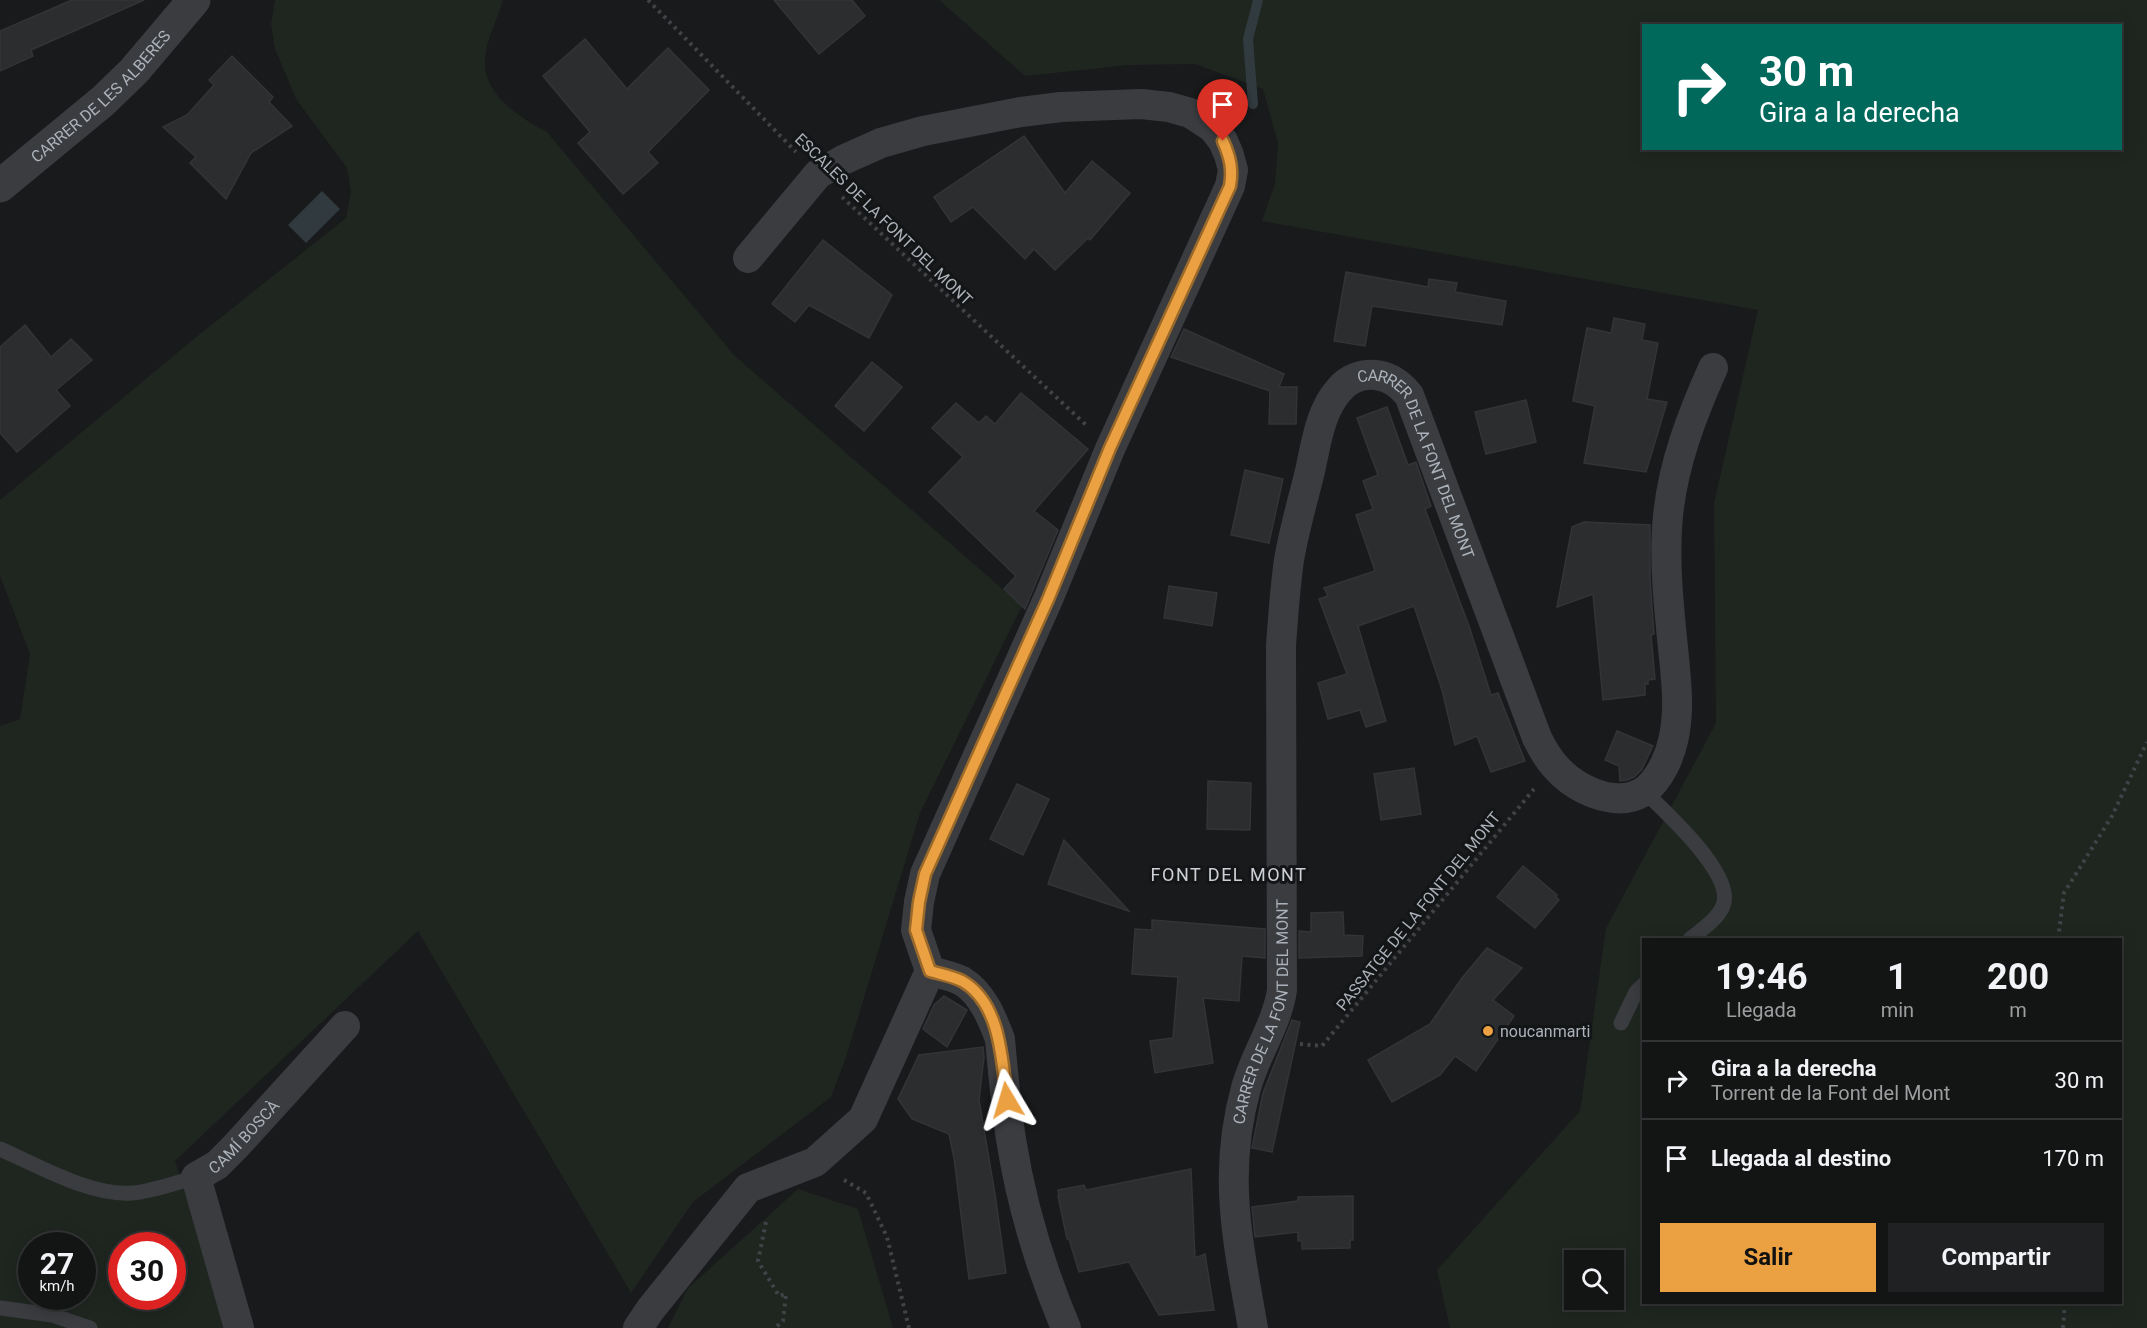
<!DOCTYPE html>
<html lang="es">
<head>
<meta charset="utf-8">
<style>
  body { margin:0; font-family:Roboto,sans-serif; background:#202122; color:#f1f3f6; height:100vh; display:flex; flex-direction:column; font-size:22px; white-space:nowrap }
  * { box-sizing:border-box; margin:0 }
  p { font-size:20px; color:#9d9ea0 }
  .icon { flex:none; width:33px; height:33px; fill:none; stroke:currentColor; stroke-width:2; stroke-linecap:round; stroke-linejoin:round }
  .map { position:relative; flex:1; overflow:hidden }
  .details { position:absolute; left:1642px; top:938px; width:480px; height:366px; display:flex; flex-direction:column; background:#131414; border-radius:0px; box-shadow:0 3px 15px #0003,0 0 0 2px #323334 }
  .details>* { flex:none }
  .hud { position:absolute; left:1642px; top:24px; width:480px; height:126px; border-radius:0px; box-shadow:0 3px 15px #0003,0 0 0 2px #323334; background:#00695c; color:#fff; overflow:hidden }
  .fabs { position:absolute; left:1564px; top:1250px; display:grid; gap:12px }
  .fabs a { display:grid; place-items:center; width:60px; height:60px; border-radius:0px; background:#131414; box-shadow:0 3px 15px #0003,0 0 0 2px #323334; font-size:30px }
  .speed { position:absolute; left:18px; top:1232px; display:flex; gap:12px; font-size:30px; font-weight:700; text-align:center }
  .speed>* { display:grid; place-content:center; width:78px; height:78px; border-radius:50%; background:#131414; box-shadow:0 3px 15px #0003,0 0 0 2px #323334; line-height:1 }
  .speed small { font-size:15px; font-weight:400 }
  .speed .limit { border:9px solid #d22; background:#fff; color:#111 }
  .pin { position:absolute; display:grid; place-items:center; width:51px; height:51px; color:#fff; margin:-62px -26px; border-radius:50% 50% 50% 0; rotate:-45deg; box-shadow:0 0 6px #0007 }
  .pin .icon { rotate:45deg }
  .me { position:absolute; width:66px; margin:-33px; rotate:353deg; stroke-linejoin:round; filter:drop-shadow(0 0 4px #0008) }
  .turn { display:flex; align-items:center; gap:21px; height:126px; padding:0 18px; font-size:27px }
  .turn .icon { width:78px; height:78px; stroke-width:2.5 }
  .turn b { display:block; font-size:42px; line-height:51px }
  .eta { display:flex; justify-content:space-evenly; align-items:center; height:102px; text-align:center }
  .eta b { font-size:36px; font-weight:700; line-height:42px }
  .button { display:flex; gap:12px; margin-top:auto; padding:12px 18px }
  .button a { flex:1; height:69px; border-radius:0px; background:#eba142; color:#111; font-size:24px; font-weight:700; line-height:69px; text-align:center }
  .button a+a { background:#202122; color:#f1f3f6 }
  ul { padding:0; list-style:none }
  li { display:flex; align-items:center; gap:18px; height:78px; padding:0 18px; border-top:2px solid #323334 }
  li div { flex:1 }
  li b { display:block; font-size:22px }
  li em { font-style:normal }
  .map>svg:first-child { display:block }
</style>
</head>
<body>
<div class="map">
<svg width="2147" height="1328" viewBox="0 0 2147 1328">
  <rect width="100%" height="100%" fill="#191a1b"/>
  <g fill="#1f2620" fill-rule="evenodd">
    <path d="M 275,0 L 503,0 C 498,20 484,42 485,63 C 485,96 521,118 547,132 L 734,355 L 1022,606 L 920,813 L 846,1057 L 831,1097 L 693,1202 L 631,1293 L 418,931 L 175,1161 L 228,1328 L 0,1328 L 0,726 L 20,719 L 30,654 L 0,576 L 0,500 L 195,338 L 346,218 L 351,192 L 347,168 L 296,99 L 275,49 L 271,24 ZM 32,1245 L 82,1245 L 82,1296 L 32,1296 ZM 122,1245 L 172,1245 L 172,1296 L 122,1296 Z"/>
    <path d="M 939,0 L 2147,0 L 2147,1328 L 1450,1328 L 1437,1270 L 1580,1111 L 1606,928 L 1716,723 L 1714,503 L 1758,310 L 1262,221 L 1275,184 L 1278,143 L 1263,89 L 1195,64 L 1129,65 L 1025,76 ZM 1644,26 L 2121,26 L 2121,148 L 1644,148 ZM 1644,939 L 2121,939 L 2121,1302 L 1644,1302 ZM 1575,1260 L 1614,1260 L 1614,1299 L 1575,1299 Z"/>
    <path d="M 798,1189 L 858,1209 L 893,1328 L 668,1328 L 688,1288 Z"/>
  </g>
  <path fill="#303a3f" d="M 322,191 L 340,209 L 306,243 L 288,225 Z"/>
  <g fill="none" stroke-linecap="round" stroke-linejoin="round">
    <path stroke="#303a3f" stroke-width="10" d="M 1253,104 L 1248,39 L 1258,0"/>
  </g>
  <g fill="#2c2d2f" stroke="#333437" stroke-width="1.5">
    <path d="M 72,0 L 144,0 L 31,50 L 33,56 L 0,71 L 0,31 Z"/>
    <path d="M 774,0 L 852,0 L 865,16 L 819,54 Z"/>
    <path d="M 585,39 L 627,89 L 668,48 L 709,90 L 648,152 L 658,163 L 623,194 L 578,143 L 590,132 L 543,76 Z"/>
    <path d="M 232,56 L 273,97 L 269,102 L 292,126 L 251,153 L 226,199 L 190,163 L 196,157 L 163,127 L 187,115 L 214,85 L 209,80 Z"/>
    <path d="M 1024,136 L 1065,193 L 1092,161 L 1130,193 L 1090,240 L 1088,238 L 1055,270 L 1034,249 L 1025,259 L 973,207 L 951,222 L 934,197 Z"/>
    <path d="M 823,240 L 892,295 L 869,338 L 809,305 L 795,322 L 772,304 Z"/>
    <path d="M 1346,272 L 1428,287 L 1429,279 L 1457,283 L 1455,292 L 1506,301 L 1502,325 L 1372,306 L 1365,346 L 1334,341 Z"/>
    <path d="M 1614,318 L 1645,324 L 1642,340 L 1658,343 L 1647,399 L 1667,402 L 1646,472 L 1584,463 L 1595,406 L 1573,401 L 1587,328 L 1611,333 Z"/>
    <path d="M 25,325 L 51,357 L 71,339 L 92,360 L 56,390 L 70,406 L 17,452 L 0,433 L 0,347 Z"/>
    <path d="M 1184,329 L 1284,374 L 1279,387 L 1297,387 L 1296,424 L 1269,424 L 1270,391 L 1171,357 Z"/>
    <path d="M 872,362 L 902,387 L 864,431 L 835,406 Z"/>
    <path d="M 1021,393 L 1088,449 L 1034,511 L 1058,530 L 1025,609 L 1004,589 L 1016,576 L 929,492 L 963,457 L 932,428 L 956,403 L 979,423 L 986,416 L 995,424 Z"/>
    <path d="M 1526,400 L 1536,442 L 1486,454 L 1475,412 Z"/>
    <path d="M 1387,407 L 1408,465 L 1416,462 L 1431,506 L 1425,509 L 1469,626 L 1491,695 L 1498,693 L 1525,761 L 1491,772 L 1477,736 L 1455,745 L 1442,690 L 1414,606 L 1358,626 L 1386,721 L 1366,727 L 1360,710 L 1328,719 L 1318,683 L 1347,674 L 1319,599 L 1328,596 L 1324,588 L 1375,571 L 1356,515 L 1373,509 L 1363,481 L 1378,475 L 1357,418 Z"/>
    <path d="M 1245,470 L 1283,479 L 1269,543 L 1231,535 Z"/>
    <path d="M 1584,522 L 1650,525 L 1650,578 L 1654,634 L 1651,635 L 1655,679 L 1648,680 L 1648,684 L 1645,684 L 1645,695 L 1603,700 L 1593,594 L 1557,607 L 1572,527 Z"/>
    <path d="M 1169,586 L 1217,593 L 1212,626 L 1164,618 Z"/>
    <path d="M 1617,731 L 1653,746 L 1642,769 L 1634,777 L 1627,780 L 1620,781 L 1619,766 L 1605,760 Z"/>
    <path d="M 1414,768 L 1421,814 L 1381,820 L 1374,774 Z"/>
    <path d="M 1208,781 L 1251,783 L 1250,830 L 1207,829 Z"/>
    <path d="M 1017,784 L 1049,799 L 1023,855 L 990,839 Z"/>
    <path d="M 1064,840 L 1129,911 L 1048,884 Z"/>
    <path d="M 1523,866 L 1557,895 L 1556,897 L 1559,900 L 1535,928 L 1497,897 Z"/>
    <path d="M 1343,912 L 1344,935 L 1363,936 L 1362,956 L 1299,958 L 1299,931 L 1311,932 L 1311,913 Z"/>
    <path d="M 1152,920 L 1265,929 L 1265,958 L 1242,956 L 1239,1001 L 1203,998 L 1213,1063 L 1155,1073 L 1150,1041 L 1173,1038 L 1178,977 L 1132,974 L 1135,929 L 1152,930 Z"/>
    <path d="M 1487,948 L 1522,968 L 1493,1000 L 1514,1016 L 1476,1071 L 1455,1056 L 1440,1075 L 1392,1102 L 1368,1060 L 1430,1024 L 1462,978 Z"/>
    <path d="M 944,996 L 967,1010 L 947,1047 L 923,1029 L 934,1005 Z"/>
    <path d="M 1292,1020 L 1300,1022 L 1272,1152 L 1252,1148 L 1263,1093 Z"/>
    <path d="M 983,1047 L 984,1057 L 979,1100 L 995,1194 L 1006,1273 L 969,1279 L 954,1158 L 949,1134 L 912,1119 L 898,1099 L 919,1055 Z"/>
    <path d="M 1191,1169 L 1195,1258 L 1205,1254 L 1214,1310 L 1159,1315 L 1129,1262 L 1079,1272 L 1069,1239 L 1067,1239 L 1058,1196 L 1059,1196 L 1058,1190 L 1084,1185 L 1086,1190 Z"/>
    <path d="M 1353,1196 L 1353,1240 L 1350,1240 L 1350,1248 L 1302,1249 L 1302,1241 L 1298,1241 L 1298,1232 L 1255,1237 L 1252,1207 L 1298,1201 L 1298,1197 Z"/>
  </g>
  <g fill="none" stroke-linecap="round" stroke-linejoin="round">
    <g stroke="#414347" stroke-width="4" stroke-dasharray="3 4.5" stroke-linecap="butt">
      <path d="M 648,0 L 796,152"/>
      <path d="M 842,197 L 1086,425"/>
      <path d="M 2058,939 L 2064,893 L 2112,816 L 2147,742"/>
      <path d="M 1300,1044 L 1322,1046 L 1534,789"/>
      <path d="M 844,1180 L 866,1193 L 887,1237 L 909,1328"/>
      <path d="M 766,1222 L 758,1261 L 779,1296 L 786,1294 L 783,1321 L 775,1328"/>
      <path d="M 2063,1328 L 2065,1302"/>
    </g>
    <g stroke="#3a3c40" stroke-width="15">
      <path d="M 1644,791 C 1665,812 1736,875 1723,906 C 1717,920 1701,930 1690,939"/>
      <path d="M 1621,1023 L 1636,992 L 1644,984"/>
      <path d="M 0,1149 C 39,1166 90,1196 132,1193 C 154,1191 175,1183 196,1177"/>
      <path d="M 0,1308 L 52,1315 L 90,1328"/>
    </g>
    <g stroke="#3a3c40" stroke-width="30">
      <path d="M 930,971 C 940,974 952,976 962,981 C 982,993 992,1018 1000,1039 C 1003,1073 1006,1106 1011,1139 C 1021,1203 1041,1269 1066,1328"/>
      <path id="s1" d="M 239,1328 L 196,1177 L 217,1165 L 235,1147 L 345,1026"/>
      <path d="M 638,1328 L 650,1310 L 748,1188 L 815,1162 L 863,1119 L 930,971 L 916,930 L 919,902 L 925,874 L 1049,597 L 1110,449 L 1230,186 L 1233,170 L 1229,155 L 1223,141 L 1213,128 L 1190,113 L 1169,107 L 1141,104 L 1061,107 L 1021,112 L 923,131 L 881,143 L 843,160 L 818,174 L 748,258"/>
      <path id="s2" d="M 1253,1328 C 1238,1242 1222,1175 1246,1088 C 1255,1055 1277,1024 1282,990 L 1281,646 C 1283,617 1285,588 1289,560 C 1294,530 1303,500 1310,471 C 1316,444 1320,411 1339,390 C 1348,379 1361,374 1375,375 C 1390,376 1400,384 1409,395 L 1537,738 C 1542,748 1547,757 1554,765 C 1573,788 1614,809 1643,792 C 1652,786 1660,774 1665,764 C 1684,724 1676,680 1672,638 C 1668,598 1664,556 1668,516 C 1673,464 1692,415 1713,368"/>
    </g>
    <path stroke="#3a3c40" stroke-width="33" id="s3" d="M 0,186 L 103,101 L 134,71 L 194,0"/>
  </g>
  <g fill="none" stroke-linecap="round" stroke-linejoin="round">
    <g stroke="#99692b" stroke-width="15">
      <path id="route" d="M 1007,1100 C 1002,1061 1001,1003 962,981 C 952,976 940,974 930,971 L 916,930 L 919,902 L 925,874 L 1049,597 L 1110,448 L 1230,186 C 1233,169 1230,157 1223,141"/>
    </g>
    <use href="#route" stroke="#eba142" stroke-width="10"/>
  </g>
  <circle fill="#eba142" stroke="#141516" stroke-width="2" cx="1488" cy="1031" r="6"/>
  <g text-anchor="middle" stroke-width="6" stroke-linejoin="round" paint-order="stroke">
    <g font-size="16" fill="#acb2ba" stroke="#141516">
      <text dy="6" stroke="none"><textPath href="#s3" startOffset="135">CARRER DE LES ALBERES</textPath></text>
      <text transform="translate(884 219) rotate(44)" y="6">ESCALES DE LA FONT DEL MONT</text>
      <text dy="6" stroke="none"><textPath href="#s2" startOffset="1095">CARRER DE LA FONT DEL MONT</textPath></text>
      <text transform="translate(1418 911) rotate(-51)" y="6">PASSATGE DE LA FONT DEL MONT</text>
      <text dy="6" stroke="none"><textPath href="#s2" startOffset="322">CARRER DE LA FONT DEL MONT</textPath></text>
      <text dy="6" stroke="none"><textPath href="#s1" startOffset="220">CAMÍ BOSCÀ</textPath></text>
    </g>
    <g font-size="16" fill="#acb2ba" stroke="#141516" text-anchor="start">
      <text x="1500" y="1037">noucanmarti</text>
    </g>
    <g font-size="18" letter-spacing="1.5" fill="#cdd1d7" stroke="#141516">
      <text x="1229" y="881">FONT DEL MONT</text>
    </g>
  </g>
</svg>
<div class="fabs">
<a><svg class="icon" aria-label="search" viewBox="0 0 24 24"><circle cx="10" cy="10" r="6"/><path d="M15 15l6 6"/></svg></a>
</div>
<div class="speed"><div>27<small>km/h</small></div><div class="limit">30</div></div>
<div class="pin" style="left:1223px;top:141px;background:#d93025"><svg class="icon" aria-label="arrive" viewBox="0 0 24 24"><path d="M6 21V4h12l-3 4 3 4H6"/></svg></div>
<svg class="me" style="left:1007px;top:1100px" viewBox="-20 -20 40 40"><path d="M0-17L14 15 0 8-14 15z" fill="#eba142" stroke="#fff" stroke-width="4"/></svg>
<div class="hud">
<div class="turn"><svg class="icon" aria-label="right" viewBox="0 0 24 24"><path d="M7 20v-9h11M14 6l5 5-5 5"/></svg><div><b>30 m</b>Gira a la derecha</div></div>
</div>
<section class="details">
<div class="eta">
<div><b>19:46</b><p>Llegada</p></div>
<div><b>1</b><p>min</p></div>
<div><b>200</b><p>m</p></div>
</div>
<ul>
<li><svg class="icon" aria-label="right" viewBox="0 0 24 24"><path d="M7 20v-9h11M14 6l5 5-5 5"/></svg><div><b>Gira a la derecha</b><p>Torrent de la Font del Mont</p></div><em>30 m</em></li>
<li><svg class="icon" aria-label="arrive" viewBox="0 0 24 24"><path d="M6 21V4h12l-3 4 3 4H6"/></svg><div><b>Llegada al destino</b></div><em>170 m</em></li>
</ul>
<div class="button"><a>Salir</a><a>Compartir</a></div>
</section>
</div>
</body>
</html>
